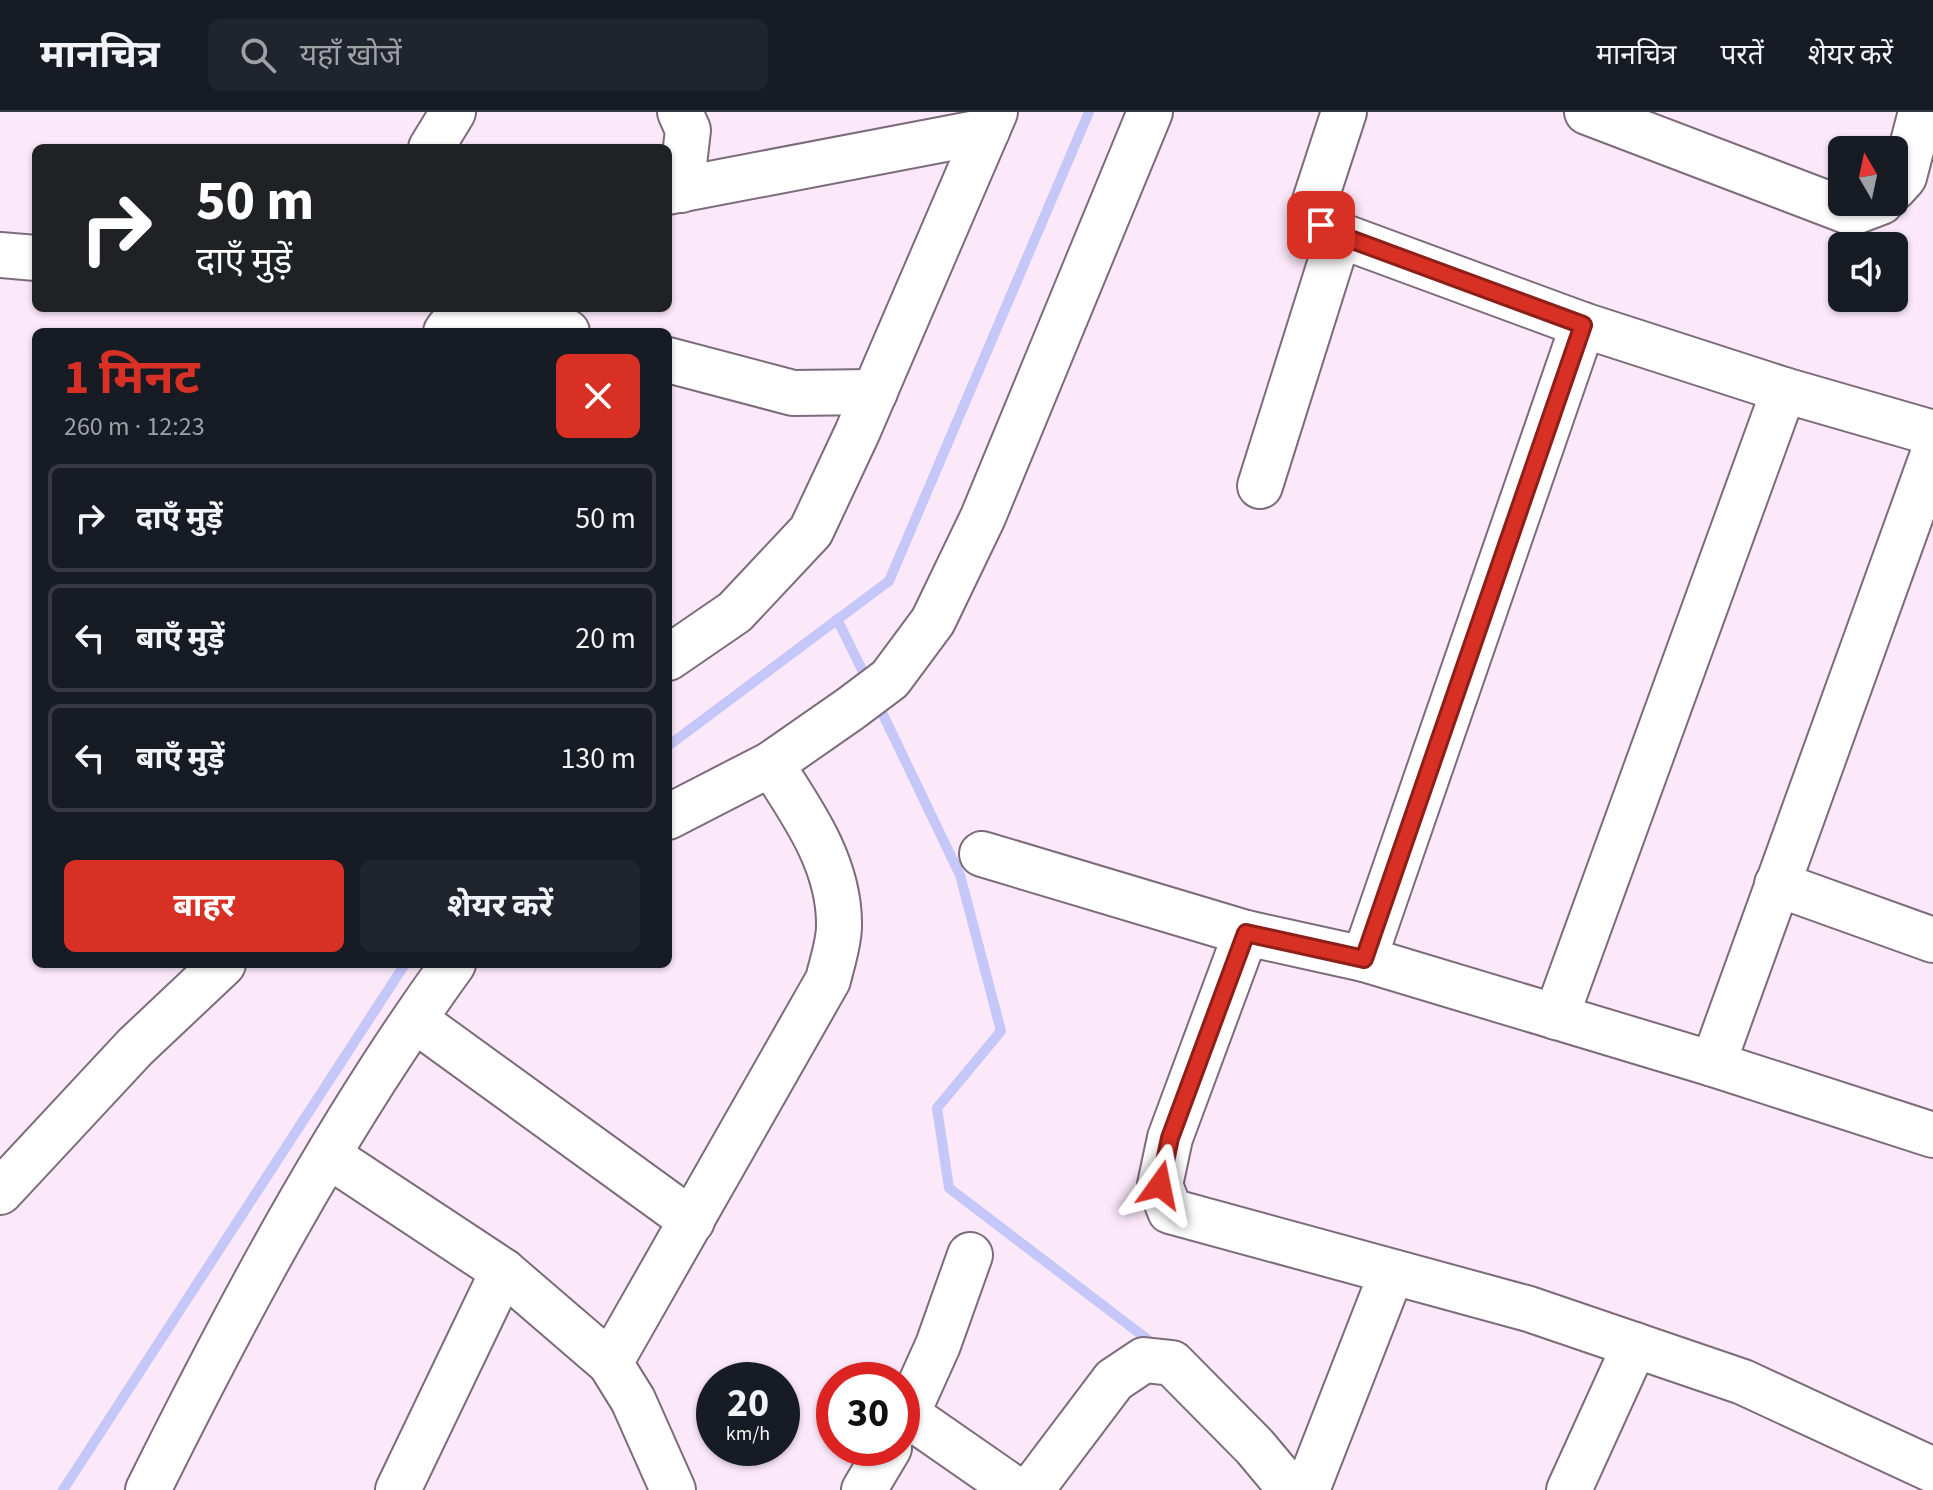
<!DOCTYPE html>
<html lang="hi">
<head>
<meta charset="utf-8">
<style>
  body { margin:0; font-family:"Source Sans 3","Noto Sans Devanagari",sans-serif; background:#20242c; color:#f1f3f6; height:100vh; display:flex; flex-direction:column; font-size:30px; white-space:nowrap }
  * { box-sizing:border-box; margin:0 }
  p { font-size:26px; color:#9ea1a6 }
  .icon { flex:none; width:44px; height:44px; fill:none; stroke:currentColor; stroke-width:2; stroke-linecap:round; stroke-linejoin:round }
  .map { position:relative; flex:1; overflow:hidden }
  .side { position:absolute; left:32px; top:216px; width:640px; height:640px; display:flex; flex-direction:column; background:#171b24; border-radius:12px; box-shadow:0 2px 6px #0004 }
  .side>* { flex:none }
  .hud { position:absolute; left:32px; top:32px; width:640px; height:168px; border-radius:12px; box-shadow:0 2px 6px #0004; background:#202124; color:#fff; overflow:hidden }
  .needle { width:52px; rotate:351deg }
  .buttons { position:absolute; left:1828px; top:24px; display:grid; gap:16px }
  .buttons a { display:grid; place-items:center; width:80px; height:80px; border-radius:12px; background:#171b24; box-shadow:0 2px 6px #0004; font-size:40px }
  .speed { position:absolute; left:696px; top:1250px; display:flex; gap:16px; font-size:40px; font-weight:700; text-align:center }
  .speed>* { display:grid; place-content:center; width:104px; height:104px; border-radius:50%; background:#171b24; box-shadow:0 2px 6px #0004; line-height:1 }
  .speed small { font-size:20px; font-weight:400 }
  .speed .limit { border:12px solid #d22; background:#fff; color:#111 }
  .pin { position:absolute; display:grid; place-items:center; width:68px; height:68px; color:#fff; margin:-34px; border-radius:16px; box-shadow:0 4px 12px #0006 }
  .me { position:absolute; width:88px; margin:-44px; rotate:12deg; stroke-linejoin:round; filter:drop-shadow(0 0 6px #0008) }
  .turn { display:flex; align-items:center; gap:28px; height:168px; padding:0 32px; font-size:36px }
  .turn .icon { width:104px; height:104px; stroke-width:2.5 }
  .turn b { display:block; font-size:56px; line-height:68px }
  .round { display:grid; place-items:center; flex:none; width:84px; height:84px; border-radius:12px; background:#20242c }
  .overview { display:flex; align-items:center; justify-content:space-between; height:136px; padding:0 32px }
  h1 { font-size:48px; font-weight:700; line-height:60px; color:#d93025 }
  .primary-button { display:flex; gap:16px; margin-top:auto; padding:16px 32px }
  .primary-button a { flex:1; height:92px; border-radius:12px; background:#d93025; color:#fff; font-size:32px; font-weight:700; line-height:92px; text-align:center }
  .primary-button a+a { background:#20242c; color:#f1f3f6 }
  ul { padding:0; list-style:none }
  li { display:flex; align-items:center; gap:24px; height:108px; margin:0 16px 12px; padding:0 16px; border:4px solid #363941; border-radius:12px }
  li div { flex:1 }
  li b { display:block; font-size:30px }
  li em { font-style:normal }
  header { display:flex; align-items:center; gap:48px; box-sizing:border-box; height:112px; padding:0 40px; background:#171b24; border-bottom:2px solid #363941 }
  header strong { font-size:38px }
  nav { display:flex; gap:44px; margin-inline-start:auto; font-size:28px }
  .search { width:560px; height:72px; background:#20242c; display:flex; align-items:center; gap:20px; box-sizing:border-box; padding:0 28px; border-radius:12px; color:#9ea1a6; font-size:30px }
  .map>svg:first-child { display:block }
</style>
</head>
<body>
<header>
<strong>मानचित्र</strong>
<div class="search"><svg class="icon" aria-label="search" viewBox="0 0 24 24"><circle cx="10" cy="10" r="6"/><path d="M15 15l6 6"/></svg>यहाँ खोजें</div>
<nav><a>मानचित्र</a><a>परतें</a><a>शेयर करें</a></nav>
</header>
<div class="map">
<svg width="1933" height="1378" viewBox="0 0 1933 1378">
  <rect width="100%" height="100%" fill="#fbe8f9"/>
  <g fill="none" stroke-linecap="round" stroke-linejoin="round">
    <g stroke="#c4c7f8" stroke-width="10">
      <path d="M 837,507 L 868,570"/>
      <path d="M 876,588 L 960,763 L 1001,919 L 937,996 L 949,1076 L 1147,1227"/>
      <path d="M 668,634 L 889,469 L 1089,0"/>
      <path d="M 63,1378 L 405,852"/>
    </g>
    <g stroke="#7c6c7b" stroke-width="48">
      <g id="minor">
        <path d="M 680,0 L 688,18 L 681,78"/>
        <path d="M 1587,0 L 1852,101 L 1881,90"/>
        <path d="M 431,36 L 453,0"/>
        <path d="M 1894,76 L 1904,65 L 1921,0"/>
        <path d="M 668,80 L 987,19"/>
        <path d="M 1339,123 L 1321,113 L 1312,98 L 1344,0"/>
        <path d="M 0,143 L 36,146"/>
        <path d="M 482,196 L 567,220"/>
        <path d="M 446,220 L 464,196"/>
        <path d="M 668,248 L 793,281 L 875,280"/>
        <path d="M 1260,374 L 1339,123 L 1583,213 L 1784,278 L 1933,321"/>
        <path d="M 668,546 L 735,500 L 811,419 L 857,321 L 995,0"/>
        <path d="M 668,705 L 771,652 L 850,597 L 890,567 L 933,509 L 983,405 L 1150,0"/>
        <path d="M 982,742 L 1246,821 L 1364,847 L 1713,952 L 1933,1023"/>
        <path d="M 1777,772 L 1933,828"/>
        <path d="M 1246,821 L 1170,1026 L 1160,1073 L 1170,1099 L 1529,1197 L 1743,1270 L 1933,1358"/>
        <path d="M 1364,847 L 1583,213"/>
        <path d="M 1556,905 L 1784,278"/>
        <path d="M 415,908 L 692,1109"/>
        <path d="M 1713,952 L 1933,342"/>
        <path d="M 329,1044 L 503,1159 L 610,1251 L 633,1288 L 673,1378"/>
        <path d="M 0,1080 L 135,935 L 223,852"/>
        <path d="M 610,1251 L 828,868 C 832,851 839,831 839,814 C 840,753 803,701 771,652"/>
        <path d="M 908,1303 L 1016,1378"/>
        <path d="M 902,1313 L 938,1233 L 970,1143"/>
        <path d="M 148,1378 C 238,1197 334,1016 453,852"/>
        <path d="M 398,1378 L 503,1159"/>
        <path d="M 864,1378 L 889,1336"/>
        <path d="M 1031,1378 L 1114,1268 L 1144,1248 L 1172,1251 L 1255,1335 L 1291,1378"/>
        <path d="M 1307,1378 L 1392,1160"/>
        <path d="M 1569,1378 L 1635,1233"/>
      </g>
    </g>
    <use href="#minor" stroke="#fff" stroke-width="44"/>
  </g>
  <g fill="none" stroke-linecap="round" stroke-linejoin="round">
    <g stroke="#8d1f18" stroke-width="20">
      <path id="route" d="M 1160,1073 L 1170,1026 L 1246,821 L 1364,847 L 1583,213 L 1339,123 L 1321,113"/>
    </g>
    <use href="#route" stroke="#d93025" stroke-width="14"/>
  </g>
</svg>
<div class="buttons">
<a><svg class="needle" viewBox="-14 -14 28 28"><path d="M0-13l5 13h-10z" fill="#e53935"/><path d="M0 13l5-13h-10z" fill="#9ea1a6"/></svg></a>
<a><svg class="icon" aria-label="sound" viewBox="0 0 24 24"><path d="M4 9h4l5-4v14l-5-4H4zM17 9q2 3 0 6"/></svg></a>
</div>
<div class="speed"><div>20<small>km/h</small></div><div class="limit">30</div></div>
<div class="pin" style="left:1321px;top:113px;background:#d93025"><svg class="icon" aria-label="arrive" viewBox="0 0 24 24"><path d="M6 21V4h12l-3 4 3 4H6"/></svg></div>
<svg class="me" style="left:1160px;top:1073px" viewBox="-20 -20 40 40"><path d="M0-17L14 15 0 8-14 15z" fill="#d93025" stroke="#fff" stroke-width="4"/></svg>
<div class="hud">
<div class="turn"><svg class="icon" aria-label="right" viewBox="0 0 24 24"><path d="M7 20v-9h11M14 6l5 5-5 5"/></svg><div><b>50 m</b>दाएँ मुड़ें</div></div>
</div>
<section class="side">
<div class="overview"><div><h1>1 मिनट</h1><p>260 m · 12:23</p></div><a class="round" style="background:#d93025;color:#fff"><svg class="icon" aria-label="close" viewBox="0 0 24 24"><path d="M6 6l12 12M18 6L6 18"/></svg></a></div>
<ul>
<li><svg class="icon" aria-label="right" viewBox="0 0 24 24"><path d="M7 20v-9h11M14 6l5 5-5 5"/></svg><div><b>दाएँ मुड़ें</b></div><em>50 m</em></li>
<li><svg class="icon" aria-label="left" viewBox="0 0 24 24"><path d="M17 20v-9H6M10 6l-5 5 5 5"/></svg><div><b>बाएँ मुड़ें</b></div><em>20 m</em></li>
<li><svg class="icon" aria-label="left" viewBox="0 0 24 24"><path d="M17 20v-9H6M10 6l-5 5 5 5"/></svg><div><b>बाएँ मुड़ें</b></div><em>130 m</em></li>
</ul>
<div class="primary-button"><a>बाहर</a><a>शेयर करें</a></div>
</section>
</div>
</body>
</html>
